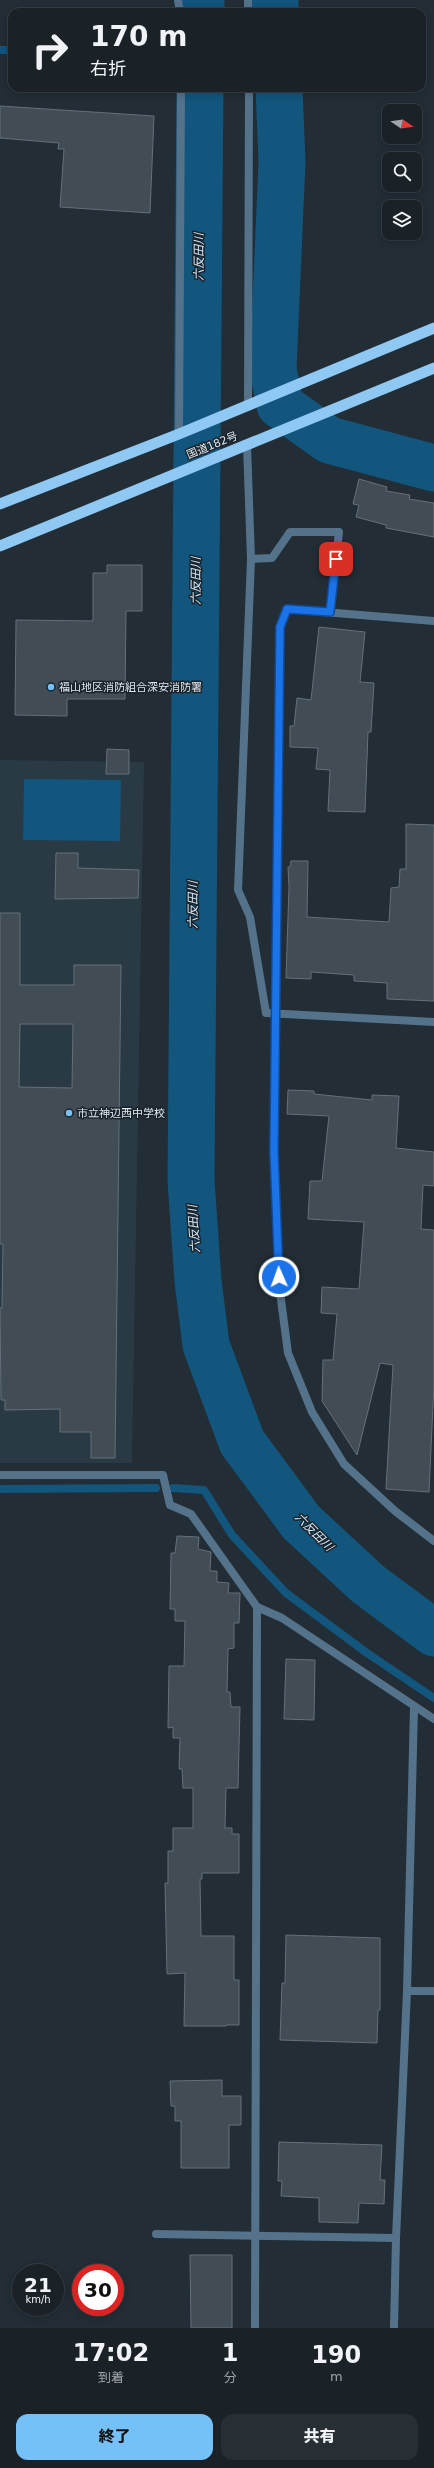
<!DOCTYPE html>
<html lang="ja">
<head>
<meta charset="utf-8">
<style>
  body { margin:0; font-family:"DejaVu Sans","Noto Sans JP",sans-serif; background:#272f34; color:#f1f3f6; height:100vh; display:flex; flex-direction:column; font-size:15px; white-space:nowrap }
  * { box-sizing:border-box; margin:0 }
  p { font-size:13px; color:#9fa4a8 }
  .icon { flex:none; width:22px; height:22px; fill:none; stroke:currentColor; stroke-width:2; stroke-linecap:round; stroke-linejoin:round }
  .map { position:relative; height:2328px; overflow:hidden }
  .drawer { display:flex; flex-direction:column; background:#1a2228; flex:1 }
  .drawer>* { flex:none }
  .banner { position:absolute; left:8px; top:8px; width:418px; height:84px; border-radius:12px; box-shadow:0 2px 10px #0003,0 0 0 1px #383f45; background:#1a2228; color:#f1f3f6; overflow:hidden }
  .needle { width:26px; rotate:103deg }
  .tools { position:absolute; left:382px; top:104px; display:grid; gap:8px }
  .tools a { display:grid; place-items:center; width:40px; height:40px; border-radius:8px; background:#1a2228; box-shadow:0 2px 10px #0003,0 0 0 1px #383f45; font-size:20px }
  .speed { position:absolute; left:12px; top:2264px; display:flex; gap:8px; font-size:20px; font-weight:700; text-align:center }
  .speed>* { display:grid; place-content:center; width:52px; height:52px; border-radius:50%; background:#1a2228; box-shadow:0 2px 10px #0003,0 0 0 1px #383f45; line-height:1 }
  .speed small { font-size:10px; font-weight:400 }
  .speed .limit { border:6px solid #d22; background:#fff; color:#111 }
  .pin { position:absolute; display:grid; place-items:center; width:34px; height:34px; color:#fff; margin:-17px; border-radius:8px; box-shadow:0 2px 6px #0006 }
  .me { position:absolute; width:44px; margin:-22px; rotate:358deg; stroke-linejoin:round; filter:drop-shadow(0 0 3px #0008) }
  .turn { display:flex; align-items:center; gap:14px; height:84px; padding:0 16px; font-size:18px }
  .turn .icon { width:52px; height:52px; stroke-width:2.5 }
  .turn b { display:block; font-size:28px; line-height:34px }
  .eta { display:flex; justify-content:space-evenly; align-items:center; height:68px; text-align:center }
  .eta b { font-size:24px; font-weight:800; line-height:28px }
  .button { display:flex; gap:8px; margin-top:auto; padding:8px 16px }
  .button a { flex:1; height:46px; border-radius:12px; background:#75c0f6; color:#111; font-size:16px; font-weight:800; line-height:46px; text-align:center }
  .button a+a { background:#272f34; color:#f1f3f6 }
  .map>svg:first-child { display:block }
</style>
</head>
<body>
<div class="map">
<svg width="434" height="2328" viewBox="0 0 434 2328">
  <rect width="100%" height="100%" fill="#222d35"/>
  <path fill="#293a45" d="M 0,760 L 144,762 L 132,1463 L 0,1463 Z"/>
  <path fill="#12557d" d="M 24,779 L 121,780 L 120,841 L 23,840 Z"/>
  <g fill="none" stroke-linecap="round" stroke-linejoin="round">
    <g stroke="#12557d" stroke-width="8">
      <path d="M 0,50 L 12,50"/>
      <path d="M 173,1488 L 204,1490 L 232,1535 L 286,1593 L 367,1653 L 434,1698"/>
      <path d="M 0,1489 L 156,1488"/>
    </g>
    <g stroke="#12557d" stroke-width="47">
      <path d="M 275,0 L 275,12"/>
      <path d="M 201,12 L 201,0"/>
      <path d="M 200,88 L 191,1181 L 198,1281 L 206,1345 L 242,1442 L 301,1522 L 368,1584 L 434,1633"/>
      <path d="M 279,88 L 282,162 L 273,369 L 280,405 L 329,440 L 434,468"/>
    </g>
  </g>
  <g fill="#414c55" stroke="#64707a" fill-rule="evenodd">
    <path d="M 0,106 L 154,116 L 150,213 L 60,207 L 64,149 L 58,149 L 59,143 L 0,138 Z"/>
    <path d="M 359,479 L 387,487 L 386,491 L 410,495 L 409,499 L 434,503 L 434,537 L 386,528 L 386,525 L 356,517 L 359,505 L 353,504 Z"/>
    <path d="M 107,565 L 142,565 L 142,611 L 126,611 L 125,699 L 67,699 L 67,716 L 15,715 L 16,620 L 93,621 L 93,573 L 107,573 Z"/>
    <path d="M 319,627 L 365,632 L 360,682 L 374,683 L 371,732 L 368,732 L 365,812 L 328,811 L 330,770 L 316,769 L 318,748 L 290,747 L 290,726 L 294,726 L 297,698 L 311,700 Z"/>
    <path d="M 107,749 L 129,750 L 129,774 L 106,774 Z"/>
    <path d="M 406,824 L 434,825 L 434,1001 L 387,999 L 387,983 L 354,981 L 354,975 L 311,972 L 311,979 L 286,978 L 289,887 L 288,867 L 290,867 L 291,861 L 308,861 L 307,917 L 389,922 L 391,888 L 399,887 L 400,869 L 406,869 Z"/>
    <path d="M 56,853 L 78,853 L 78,868 L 139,870 L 138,898 L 55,899 Z"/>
    <path d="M 0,913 L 20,913 L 20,985 L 74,985 L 74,965 L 121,965 L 115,1458 L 91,1458 L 91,1432 L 60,1432 L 60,1409 L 5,1410 L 5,1400 L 1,1400 L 0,1308 L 2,1308 L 3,1244 L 0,1244 ZM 20,1024 L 73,1024 L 72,1088 L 19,1087 Z"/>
    <path d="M 288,1090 L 314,1091 L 314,1094 L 372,1100 L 372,1095 L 399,1096 L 396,1148 L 434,1152 L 434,1186 L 423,1185 L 421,1229 L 434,1230 L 434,1383 L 429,1492 L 386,1489 L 393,1365 L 380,1363 L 357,1455 L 322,1401 L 323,1360 L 333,1360 L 337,1314 L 321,1313 L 322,1287 L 359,1289 L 364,1222 L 308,1219 L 310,1181 L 322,1181 L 329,1116 L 287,1114 Z"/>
    <path d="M 177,1536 L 199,1537 L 198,1549 L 211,1552 L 210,1571 L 217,1571 L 217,1582 L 229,1583 L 228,1593 L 240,1593 L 239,1623 L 234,1623 L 234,1648 L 228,1649 L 227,1692 L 230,1692 L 231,1707 L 240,1707 L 238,1788 L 226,1788 L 225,1828 L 232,1828 L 232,1834 L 239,1834 L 239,1873 L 202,1873 L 202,1879 L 200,1879 L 201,1936 L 234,1936 L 234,1980 L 239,1980 L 239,2025 L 226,2025 L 226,2026 L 184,2026 L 185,1973 L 167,1974 L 165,1883 L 168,1883 L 168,1851 L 173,1851 L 173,1828 L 193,1828 L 193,1788 L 183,1788 L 182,1769 L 179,1769 L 180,1738 L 173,1738 L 173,1727 L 168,1728 L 169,1666 L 184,1666 L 185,1621 L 175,1621 L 175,1609 L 170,1609 L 171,1553 L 175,1553 Z"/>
    <path d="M 286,1659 L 315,1660 L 314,1720 L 284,1719 Z"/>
    <path d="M 286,1935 L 380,1938 L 380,2010 L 378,2010 L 377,2043 L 280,2040 L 282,1983 L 285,1983 Z"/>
    <path d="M 222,2080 L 222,2096 L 241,2096 L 241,2125 L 229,2125 L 229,2168 L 181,2168 L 181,2121 L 175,2121 L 175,2106 L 171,2106 L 170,2081 Z"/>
    <path d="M 279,2142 L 382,2145 L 380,2180 L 385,2180 L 384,2204 L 359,2203 L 358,2223 L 319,2222 L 319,2198 L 281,2196 L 282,2181 L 278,2181 Z"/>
    <path d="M 190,2255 L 232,2255 L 232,2328 L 191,2328 Z"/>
  </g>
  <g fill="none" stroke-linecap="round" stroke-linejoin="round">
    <g stroke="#54738b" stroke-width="8">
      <path d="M 178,0 L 180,12"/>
      <path d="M 248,0 L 248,12"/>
      <path d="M 248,405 L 249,88"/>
      <path d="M 179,434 L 181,88"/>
      <path d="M 247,445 L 251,559 L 238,890 L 250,917 L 266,1013 L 434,1022"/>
      <path d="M 251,559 L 272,558 L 290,532 L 339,532 L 330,612"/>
      <path d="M 434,621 L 287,609 L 280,627 L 274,1151 L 280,1292 L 288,1353 L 312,1412 L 344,1464 L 395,1511 L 434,1541"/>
      <path d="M 0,1475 L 163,1475 L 170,1505 L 191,1514 L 257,1607 L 282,1618 L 434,1719"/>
      <path d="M 407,1991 L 434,1991"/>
      <path d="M 156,2234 L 396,2238"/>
      <path d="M 255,2328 L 257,1607"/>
      <path d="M 394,2328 L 396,2238 L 407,1991 L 414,1708"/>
    </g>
    <g stroke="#8fc8f2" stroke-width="11">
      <path d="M 0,504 L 179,434 L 434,328"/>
      <path d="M 0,546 L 434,368"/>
    </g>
  </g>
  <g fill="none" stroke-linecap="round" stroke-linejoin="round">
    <g stroke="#114b97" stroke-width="10">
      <path id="route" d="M 279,1277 L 274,1152 L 280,627 L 287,609 L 330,612 L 336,559"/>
    </g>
    <use href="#route" stroke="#1a73e8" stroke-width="7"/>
  </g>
  <g fill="#75c0f6" stroke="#19232b" stroke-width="1.5">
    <circle cx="51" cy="687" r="4"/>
    <circle cx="69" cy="1113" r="4"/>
  </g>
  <g text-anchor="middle" stroke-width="3" stroke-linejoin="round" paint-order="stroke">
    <g font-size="11" fill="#e0e7ec" stroke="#19232b">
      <text transform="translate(212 445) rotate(-22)" y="4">国道182号</text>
    </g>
    <g font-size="11" fill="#e0e7ec" stroke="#19232b" text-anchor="start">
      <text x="59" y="691">福山地区消防組合深安消防署</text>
      <text x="77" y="1117">市立神辺西中学校</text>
    </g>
    <g font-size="12" font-style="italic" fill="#d4e7f6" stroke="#19232b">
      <text transform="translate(199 257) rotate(-90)" y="4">六反田川</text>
      <text transform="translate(196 581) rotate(-90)" y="4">六反田川</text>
      <text transform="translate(193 905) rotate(-90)" y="4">六反田川</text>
      <text transform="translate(194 1229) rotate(-94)" y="4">六反田川</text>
      <text transform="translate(314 1532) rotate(45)" y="4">六反田川</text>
    </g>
  </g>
</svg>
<div class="tools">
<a><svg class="needle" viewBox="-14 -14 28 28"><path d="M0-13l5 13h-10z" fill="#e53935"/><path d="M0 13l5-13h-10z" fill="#9fa4a8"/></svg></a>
<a><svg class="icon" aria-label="search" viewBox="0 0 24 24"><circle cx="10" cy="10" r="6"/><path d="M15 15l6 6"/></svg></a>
<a><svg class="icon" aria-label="layers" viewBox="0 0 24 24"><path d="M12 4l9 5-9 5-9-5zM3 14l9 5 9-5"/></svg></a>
</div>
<div class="speed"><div>21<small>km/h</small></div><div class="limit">30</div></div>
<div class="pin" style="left:336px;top:559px;background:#d93025"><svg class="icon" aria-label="arrive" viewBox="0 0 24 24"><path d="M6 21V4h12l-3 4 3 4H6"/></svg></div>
<svg class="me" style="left:279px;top:1277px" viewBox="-20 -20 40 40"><circle r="17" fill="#1a73e8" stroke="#fff" stroke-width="3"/><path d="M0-11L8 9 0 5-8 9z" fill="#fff"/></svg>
<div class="banner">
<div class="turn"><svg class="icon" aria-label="right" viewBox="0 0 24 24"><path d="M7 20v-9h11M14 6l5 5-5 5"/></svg><div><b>170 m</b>右折</div></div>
</div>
</div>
<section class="drawer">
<div class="eta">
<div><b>17:02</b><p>到着</p></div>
<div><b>1</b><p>分</p></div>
<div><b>190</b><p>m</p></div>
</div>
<div class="button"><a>終了</a><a>共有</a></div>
</section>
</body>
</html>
